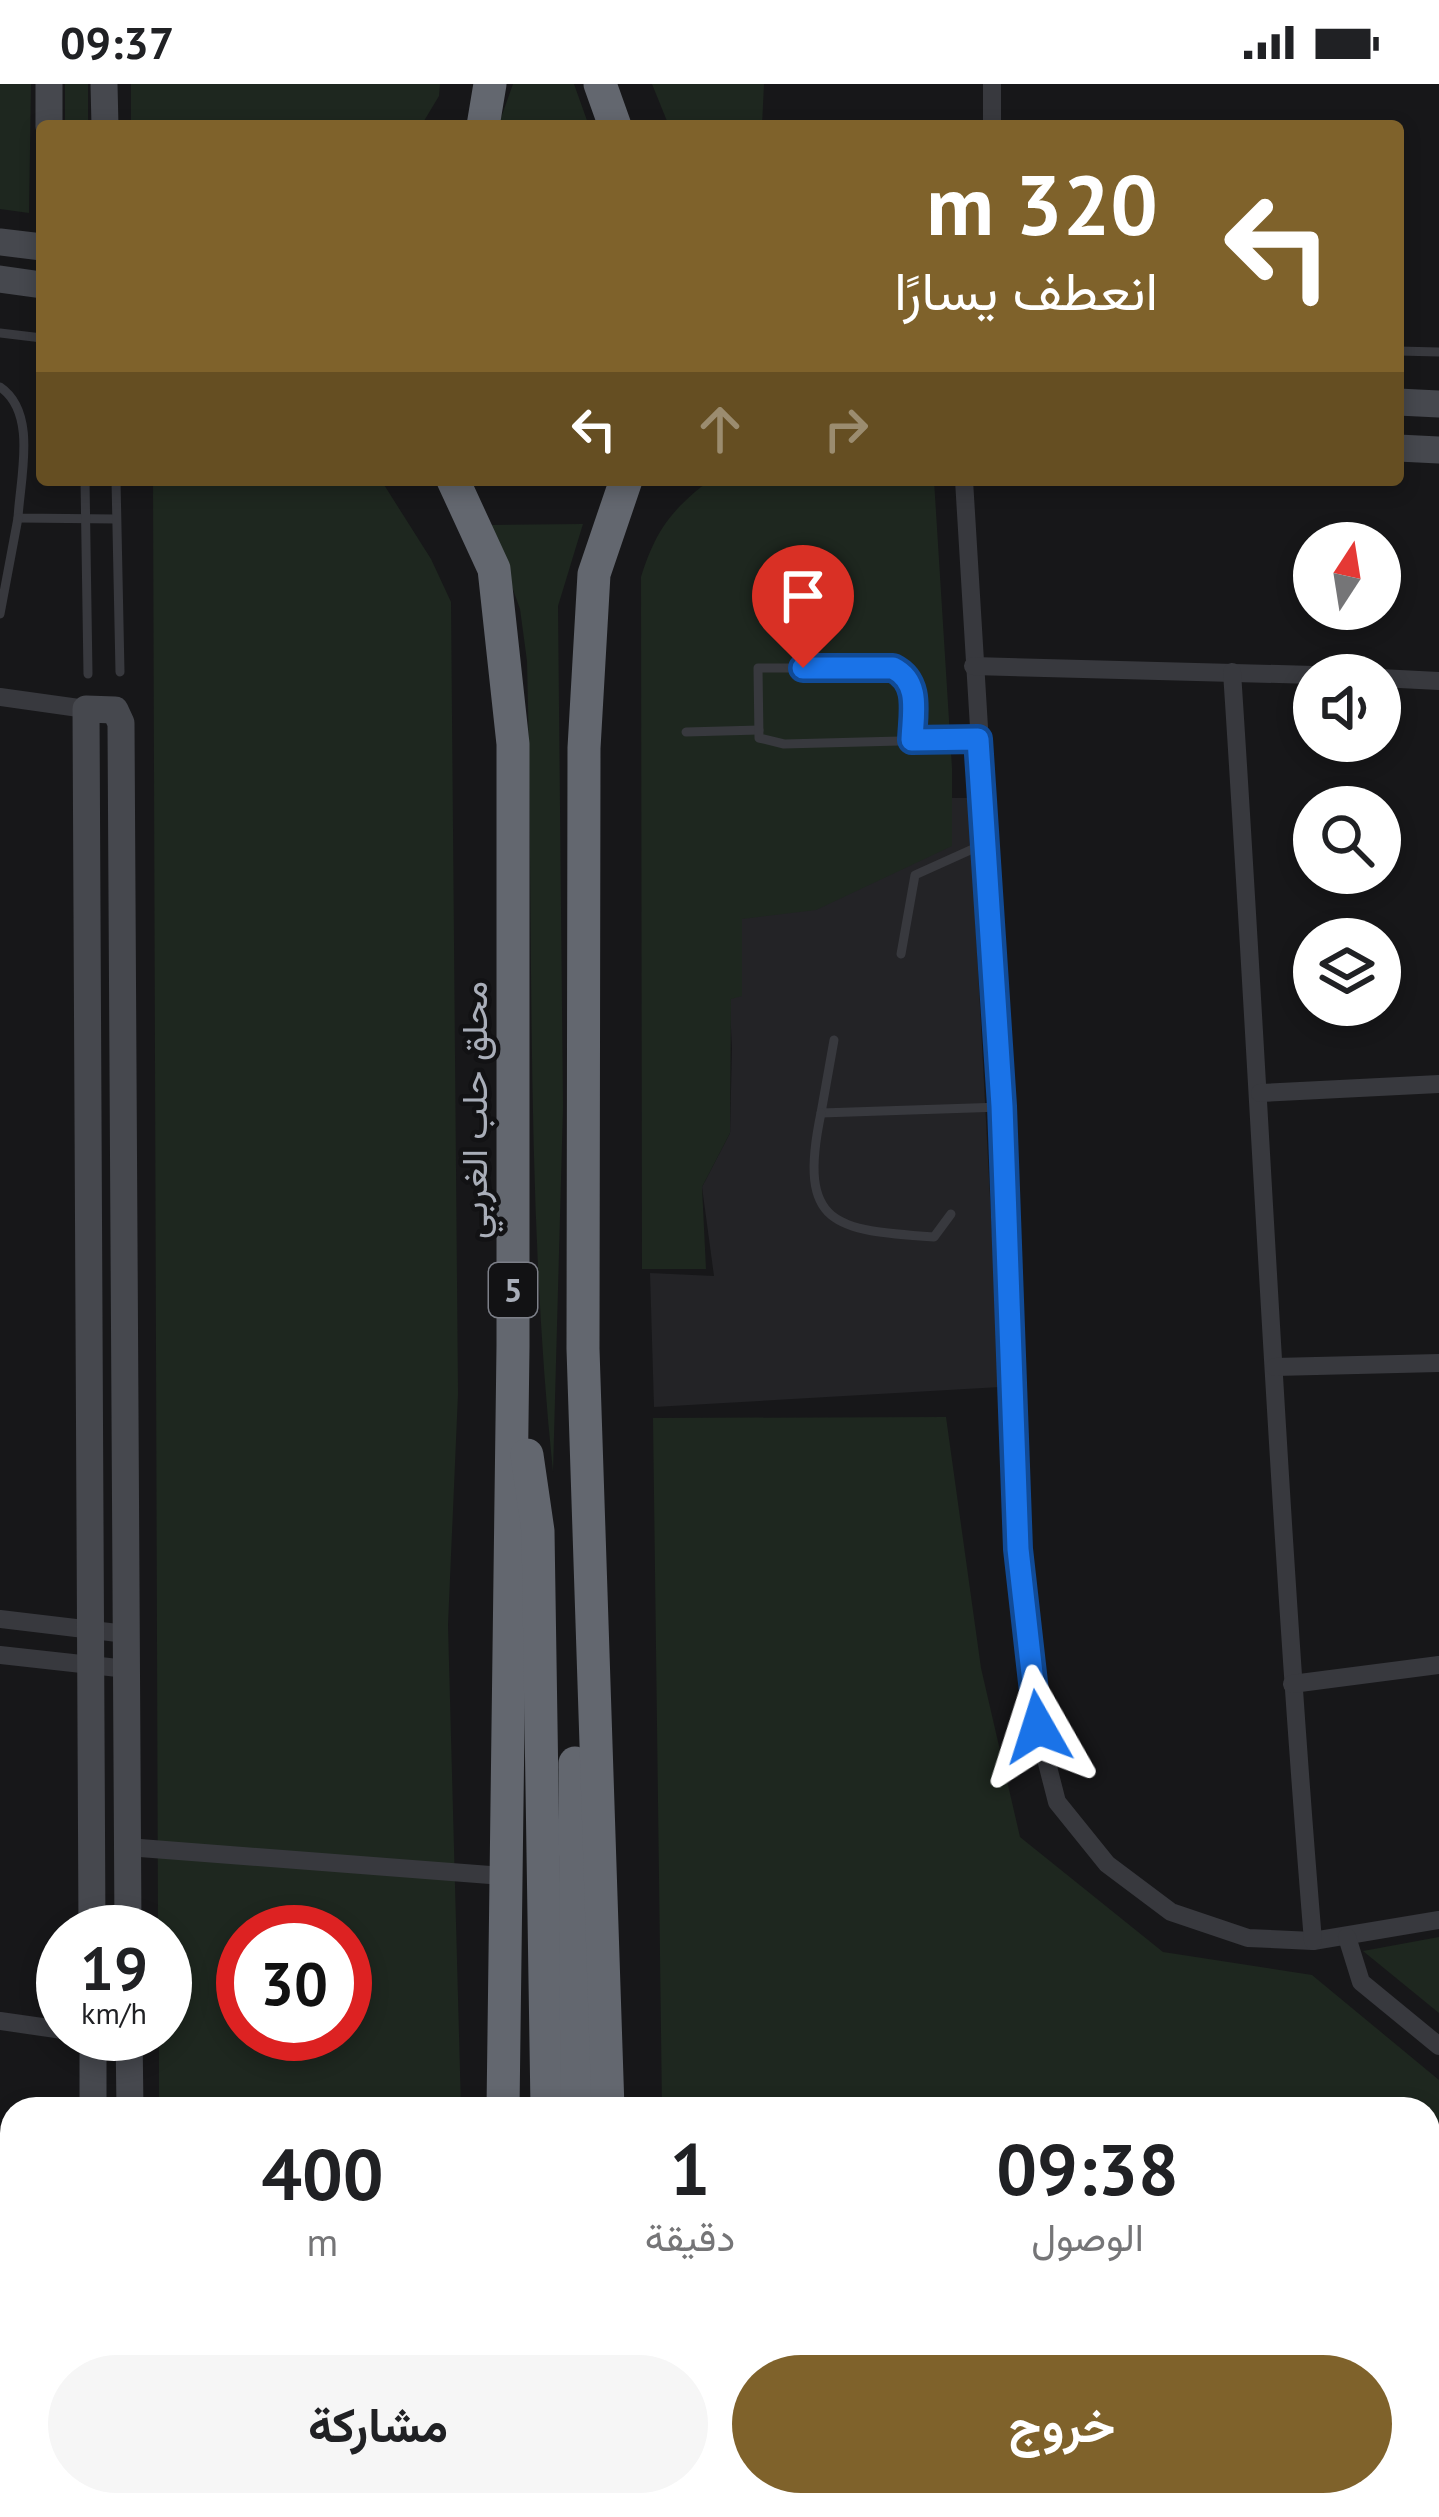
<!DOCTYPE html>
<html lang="ar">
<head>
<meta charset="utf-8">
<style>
  body { margin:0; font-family:"PT Sans",Vazirmatn,sans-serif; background:#f6f6f6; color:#202124; direction:rtl; height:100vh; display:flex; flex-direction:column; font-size:45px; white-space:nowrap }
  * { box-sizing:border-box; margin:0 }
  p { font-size:39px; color:#757577 }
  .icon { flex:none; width:66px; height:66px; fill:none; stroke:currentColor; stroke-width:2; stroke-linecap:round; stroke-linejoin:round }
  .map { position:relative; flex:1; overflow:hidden; direction:ltr }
  .drawer { position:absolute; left:0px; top:2013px; width:1440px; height:420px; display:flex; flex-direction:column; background:#fff; border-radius:36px 36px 0 0; box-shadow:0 6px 18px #0003; direction:rtl }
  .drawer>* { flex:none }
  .hud { position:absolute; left:36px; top:36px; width:1368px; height:366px; border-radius:12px; box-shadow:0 6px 18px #0003; direction:rtl; background:#7f622b; color:#fff; overflow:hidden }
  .needle { width:78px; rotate:12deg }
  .buttons { position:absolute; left:1293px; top:438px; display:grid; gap:24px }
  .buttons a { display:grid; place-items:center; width:108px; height:108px; border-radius:50%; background:#fff; box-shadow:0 6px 18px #0003; font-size:60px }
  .speed { position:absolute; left:36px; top:1821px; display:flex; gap:24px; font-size:60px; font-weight:700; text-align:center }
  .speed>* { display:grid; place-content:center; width:156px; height:156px; border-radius:50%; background:#fff; box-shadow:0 6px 18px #0003; line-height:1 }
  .speed small { font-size:30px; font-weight:400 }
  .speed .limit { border:18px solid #d22; background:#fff; color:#111 }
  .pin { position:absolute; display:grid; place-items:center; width:102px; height:102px; color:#fff; margin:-123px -51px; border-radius:50% 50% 50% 0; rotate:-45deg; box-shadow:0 0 12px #0007 }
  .pin .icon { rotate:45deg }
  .me { position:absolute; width:132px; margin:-66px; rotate:354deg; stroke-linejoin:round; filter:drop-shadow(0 0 9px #0008) }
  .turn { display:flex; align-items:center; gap:42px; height:252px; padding:0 48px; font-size:54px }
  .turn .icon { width:156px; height:156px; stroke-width:2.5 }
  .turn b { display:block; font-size:84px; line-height:102px }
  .lanes { display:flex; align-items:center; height:114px; padding:0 48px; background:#0003; justify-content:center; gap:60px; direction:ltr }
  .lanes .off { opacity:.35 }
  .eta { display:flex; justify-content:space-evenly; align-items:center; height:204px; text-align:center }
  .eta b { font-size:72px; font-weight:700; line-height:84px }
  .button { display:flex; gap:24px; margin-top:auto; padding:24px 48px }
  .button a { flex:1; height:138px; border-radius:72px; background:#7f622b; color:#fff; font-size:48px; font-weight:700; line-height:138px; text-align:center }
  .button a+a { background:#f6f6f6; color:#202124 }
  .status { display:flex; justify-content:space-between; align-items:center; height:84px; padding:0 60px; background:#fff; direction:ltr }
  .status svg { height:33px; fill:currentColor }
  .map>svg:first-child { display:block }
</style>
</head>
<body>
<div class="status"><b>09:37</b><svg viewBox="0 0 49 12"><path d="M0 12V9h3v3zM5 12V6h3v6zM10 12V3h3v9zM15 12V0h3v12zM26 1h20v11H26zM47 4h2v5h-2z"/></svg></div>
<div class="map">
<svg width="1439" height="2433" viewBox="0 0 1439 2433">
  <rect width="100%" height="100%" fill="#171719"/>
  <path fill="#232326" d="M 656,713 L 969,714 L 1000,1303 L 654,1323 L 650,1189 L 714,1192 L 702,1103 L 730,1049 L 732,964 L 725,823 Z"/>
  <g fill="#1e271f" fill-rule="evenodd">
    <path d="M 0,0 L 31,0 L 29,129 L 0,125 Z"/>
    <rect x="65" y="0" width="23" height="42"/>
    <path d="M 131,0 L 440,0 L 439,12 L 421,42 L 131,42 Z"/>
    <path d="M 513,0 L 574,0 L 589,42 L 498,42 Z"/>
    <path d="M 652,0 L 764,0 L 762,42 L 669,42 Z"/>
    <path d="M 153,396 L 381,396 L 431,475 L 451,518 L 458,1310 L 448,1541 L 461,2025 L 159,2025 L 159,1950 L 165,1950 L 165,1848 L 158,1848 ZM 243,1848 L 345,1848 L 345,1950 L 243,1950 Z"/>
    <path d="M 710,396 L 934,396 L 952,684 L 952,762 L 816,826 L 742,835 L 742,912 L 731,915 L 730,1049 L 702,1103 L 706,1185 L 642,1185 L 641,493 C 656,446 671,426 710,396 Z"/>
    <path d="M 583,440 L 558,522 L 563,1023 L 553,1388 C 525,1118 534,848 527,577 L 520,525 L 490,441 Z"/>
    <path d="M 946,1333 L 981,1584 L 1020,1753 L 1163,1868 L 1312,1891 L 1439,1996 L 1439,2331 L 1428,2336 L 1428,2025 L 662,2025 L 653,1334 Z"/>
    <path d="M 1439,1853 L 1439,1929 L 1363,1867 Z"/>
    <path d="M 113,2421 L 378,2421 L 371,2433 L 108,2433 Z"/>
    <path d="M 649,2421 L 739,2421 L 751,2433 L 649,2433 Z"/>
    <path d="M 802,2421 L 1196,2421 L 1164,2433 L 819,2433 Z"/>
  </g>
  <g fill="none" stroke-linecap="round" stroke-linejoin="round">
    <g stroke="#38393e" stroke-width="9">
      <path d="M 0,249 L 42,254"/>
      <path d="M 1398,267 L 1439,268"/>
      <path d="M 0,303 C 38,329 20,394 18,434 L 116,435"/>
      <path d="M 85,396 L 88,590"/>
      <path d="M 116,396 L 120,588"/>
      <path d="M 0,530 L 18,434"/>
      <path d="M 686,648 L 759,646"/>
      <path d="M 912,656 C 913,629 920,599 894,584 L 758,584 L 759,654 L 784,660 L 978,655"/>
      <path d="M 901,870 L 915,791 L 986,759"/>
      <path d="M 834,956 L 821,1029 L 1002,1023"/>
      <path d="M 821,1029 C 797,1143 835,1146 934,1153 L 951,1130"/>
    </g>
    <g stroke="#38393e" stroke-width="18">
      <path d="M 992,0 L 992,42"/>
      <path d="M 964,396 L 1002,1023 L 1018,1465 L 1038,1644 L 1057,1718 L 1107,1780 L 1171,1828 L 1248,1854 L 1313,1857 L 1439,1836"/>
      <path d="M 973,582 L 1314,591"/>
      <path d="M 1232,588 C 1260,1011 1278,1435 1313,1857"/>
      <path d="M 1380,594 L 1439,597"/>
      <path d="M 0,613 L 86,625"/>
      <path d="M 1260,1009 L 1439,1000"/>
      <path d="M 1275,1283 L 1439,1279"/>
      <path d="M 0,1535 L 126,1550"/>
      <path d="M 0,1571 L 127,1585"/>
      <path d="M 1292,1600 L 1439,1581"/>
      <path d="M 127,1763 L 503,1792"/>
      <path d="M 1347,1853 L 1361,1898 L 1439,1962"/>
      <path d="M 0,1937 L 63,1946"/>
    </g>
    <g stroke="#46484e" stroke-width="27">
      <path d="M 49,0 L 49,42"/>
      <path d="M 104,0 L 105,42"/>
      <path d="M 0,158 L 42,163"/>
      <path d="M 0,195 L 42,201"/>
      <path d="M 1398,318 L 1439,320"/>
      <path d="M 1398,364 L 1439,366"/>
      <path d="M 92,1848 L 86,625 L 115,626 L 121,639 L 128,1848"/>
      <path d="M 93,1950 L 93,2025"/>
      <path d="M 129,1950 L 130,2025"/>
      <path d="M 26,2433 L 40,2421"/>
      <path d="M 72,2433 L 78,2421"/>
    </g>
    <g stroke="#54565d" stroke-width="30">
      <path d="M 1428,2352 L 1439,2348"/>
      <path d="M 1198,2433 L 1231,2421"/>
    </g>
    <g stroke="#63676f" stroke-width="33">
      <path d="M 600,0 L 615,42"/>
      <path d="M 483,42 L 490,0"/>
      <path d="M 453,396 L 494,485 L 513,660 L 513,1262 L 503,2025"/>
      <path d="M 527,1371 L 538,1447 L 547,2025"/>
      <path d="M 575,1679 L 577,2025"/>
      <path d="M 608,2025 L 583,1265 L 584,664 L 594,490 L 626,396"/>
      <path d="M 1428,2375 L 1439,2372"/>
      <path d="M 511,2421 L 511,2433"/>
      <path d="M 553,2421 L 553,2433"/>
      <path d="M 579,2421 L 579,2433"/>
      <path d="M 617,2421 L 617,2433"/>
      <path d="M 765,2421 L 782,2433"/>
      <path d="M 1411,2421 L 1416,2433"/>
      <path d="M 424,2433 L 430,2421"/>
      <path d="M 1271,2433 L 1303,2421"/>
      <path d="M 1356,2433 L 1389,2421"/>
    </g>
  </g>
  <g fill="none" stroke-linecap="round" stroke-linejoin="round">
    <g stroke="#114b97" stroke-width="30">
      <path id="route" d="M 803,584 L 893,584 C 921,598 913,629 912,656 L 978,655 L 1002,1022 L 1018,1465 L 1038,1643"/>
    </g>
    <use href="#route" stroke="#1a73e8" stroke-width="21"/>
  </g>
  <g text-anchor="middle" stroke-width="9" stroke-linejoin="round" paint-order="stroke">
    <rect fill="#121214" stroke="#7c7f88" stroke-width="3" x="489" y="1179" width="48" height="54" rx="9"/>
    <g font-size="33" font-weight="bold" fill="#a9aeb9">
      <text x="513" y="1218">5</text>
    </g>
    <g font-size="36" fill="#a9aeb9" stroke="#121214">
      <text transform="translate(474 1026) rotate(-90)" y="13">محلق حلب الغربي</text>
    </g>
  </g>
</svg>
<div class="buttons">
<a><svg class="needle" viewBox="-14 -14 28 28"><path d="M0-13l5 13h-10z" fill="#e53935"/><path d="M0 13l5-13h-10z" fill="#757577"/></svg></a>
<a><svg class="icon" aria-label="sound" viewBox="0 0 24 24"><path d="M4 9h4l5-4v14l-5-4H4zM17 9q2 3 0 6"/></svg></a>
<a><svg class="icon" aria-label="search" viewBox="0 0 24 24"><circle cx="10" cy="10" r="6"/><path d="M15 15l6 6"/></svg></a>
<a><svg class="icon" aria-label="layers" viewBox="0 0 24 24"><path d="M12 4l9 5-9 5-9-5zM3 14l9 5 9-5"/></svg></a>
</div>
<div class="speed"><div>19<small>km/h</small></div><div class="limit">30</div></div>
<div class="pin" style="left:803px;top:584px;background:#d93025"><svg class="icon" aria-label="arrive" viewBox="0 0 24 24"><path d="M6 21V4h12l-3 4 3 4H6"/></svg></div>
<svg class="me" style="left:1038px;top:1643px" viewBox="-20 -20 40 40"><path d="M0-17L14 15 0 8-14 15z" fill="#1a73e8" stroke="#fff" stroke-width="4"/></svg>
<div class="hud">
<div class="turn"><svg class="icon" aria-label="left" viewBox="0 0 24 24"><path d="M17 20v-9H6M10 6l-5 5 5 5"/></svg><div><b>320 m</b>انعطف يسارًا</div></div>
<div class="lanes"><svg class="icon" aria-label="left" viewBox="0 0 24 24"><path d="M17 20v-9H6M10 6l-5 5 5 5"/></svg><svg class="icon off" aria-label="ahead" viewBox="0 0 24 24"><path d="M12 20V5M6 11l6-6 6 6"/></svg><svg class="icon off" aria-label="right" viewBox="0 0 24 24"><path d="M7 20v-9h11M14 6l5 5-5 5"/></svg></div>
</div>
<section class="drawer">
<div class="eta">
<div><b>09:38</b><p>الوصول</p></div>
<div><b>1</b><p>دقيقة</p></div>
<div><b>400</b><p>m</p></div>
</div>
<div class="button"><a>خروج</a><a>مشاركة</a></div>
</section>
</div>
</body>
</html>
